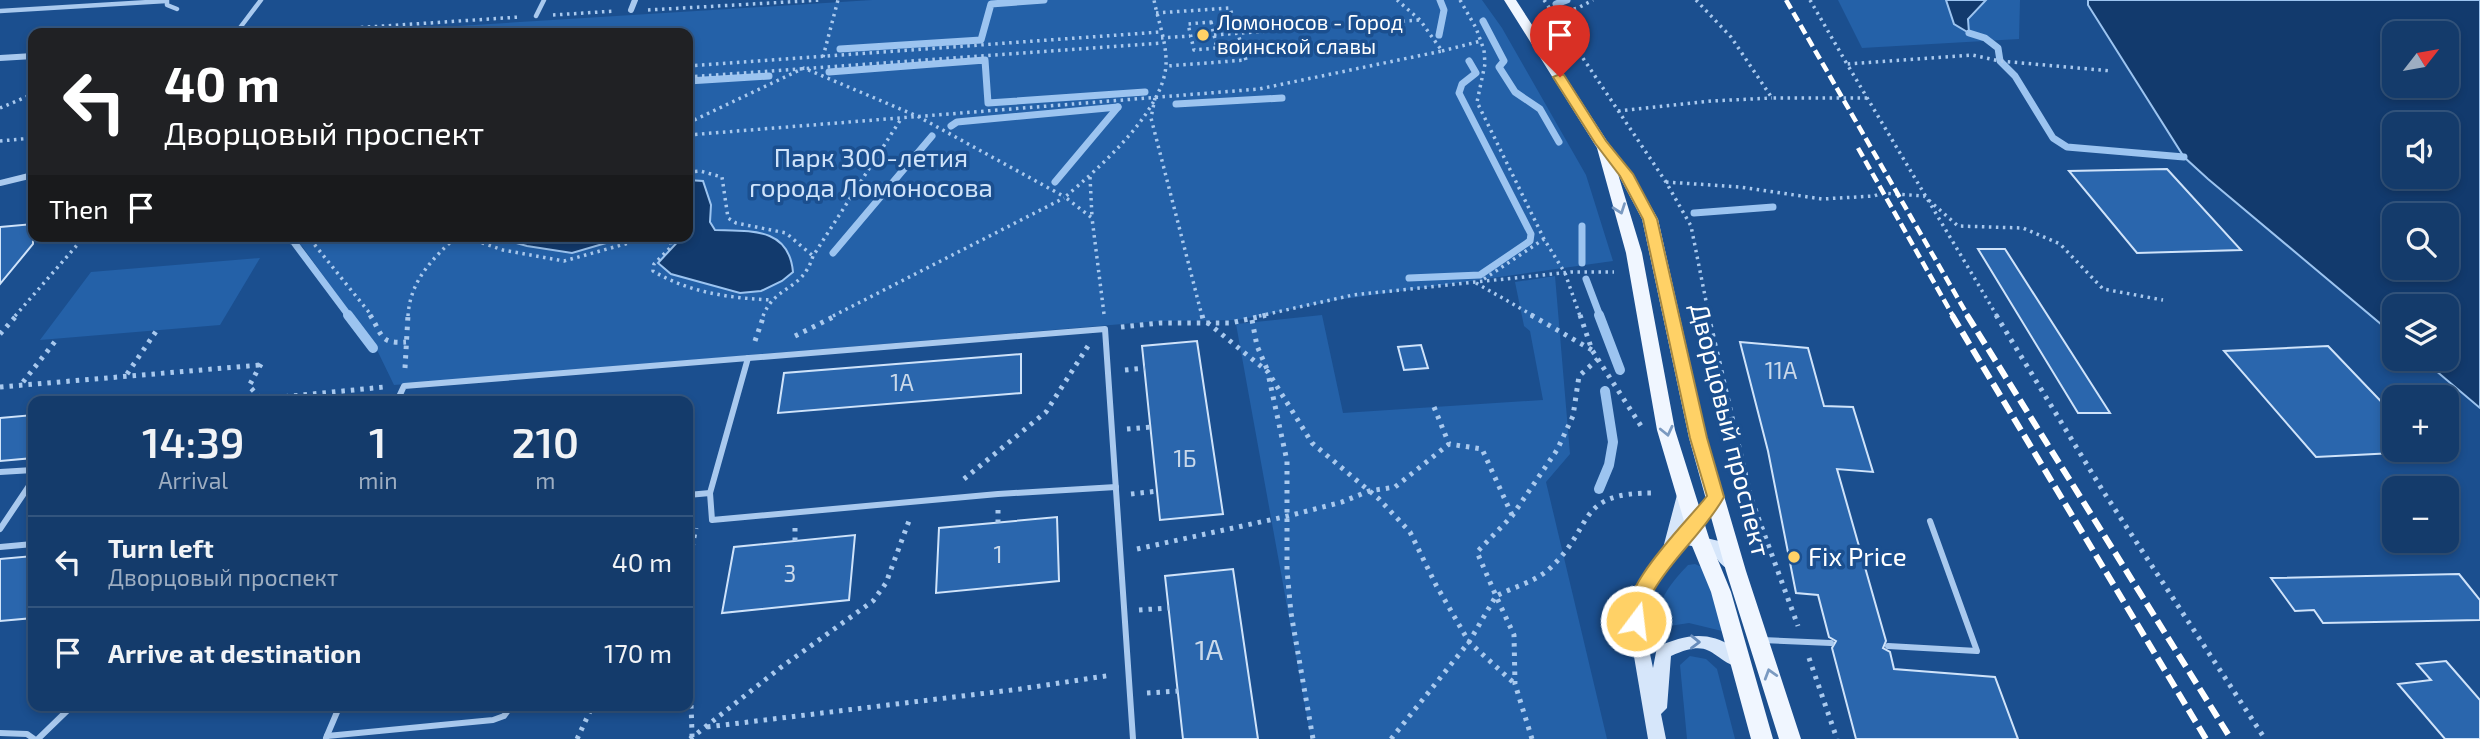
<!DOCTYPE html>
<html lang="en">
<head>
<meta charset="utf-8">
<style>
  body { margin:0; font-family:"Exo 2",sans-serif; background:#214673; color:#f1f3f6; height:100vh; display:flex; flex-direction:column; font-size:26px; white-space:nowrap }
  * { box-sizing:border-box; margin:0 }
  p { font-size:23px; color:#9dadc1 }
  .icon { flex:none; width:38px; height:38px; fill:none; stroke:currentColor; stroke-width:2; stroke-linecap:round; stroke-linejoin:round }
  .map { position:relative; flex:1; overflow:hidden }
  .side { position:absolute; left:28px; top:396px; width:665px; height:315px; display:flex; flex-direction:column; background:#143b6b; border-radius:14px; box-shadow:0 4px 10px #0003,0 0 0 2px #33557e }
  .side>* { flex:none }
  .banner { position:absolute; left:28px; top:28px; width:665px; height:214px; border-radius:14px; box-shadow:0 4px 10px #0003,0 0 0 2px #33557e; background:#202124; color:#fff; overflow:hidden }
  .needle { width:46px; rotate:59deg }
  .tools { position:absolute; left:2382px; top:21px; display:grid; gap:14px }
  .tools a { display:grid; place-items:center; width:77px; height:77px; border-radius:14px; background:#143b6b; box-shadow:0 4px 10px #0003,0 0 0 2px #33557e; font-size:35px }
  .pin { position:absolute; display:grid; place-items:center; width:60px; height:60px; color:#fff; margin:-72px -30px; border-radius:50% 50% 50% 0; rotate:-45deg; box-shadow:0 0 7px #0007 }
  .pin .icon { rotate:45deg }
  .me { position:absolute; width:77px; margin:-38px; rotate:15deg; stroke-linejoin:round; filter:drop-shadow(0 0 5px #0008) }
  .turn { display:flex; align-items:center; gap:24px; height:147px; padding:0 21px; font-size:32px }
  .turn .icon { width:91px; height:91px; stroke-width:2.5 }
  .turn b { display:block; font-size:49px; line-height:60px }
  .then { display:flex; align-items:center; height:66px; padding:0 21px; background:#0003; gap:14px; font-size:26px }
  .eta { display:flex; justify-content:space-evenly; align-items:center; height:119px; text-align:center }
  .eta b { font-size:42px; font-weight:600; line-height:49px }
  ul { padding:0; list-style:none }
  li { display:flex; align-items:center; gap:21px; height:91px; padding:0 21px; border-top:2px solid #33557e }
  li div { flex:1 }
  li b { display:block; font-size:26px }
  li em { font-style:normal }
  .map>svg:first-child { display:block }
</style>
</head>
<body>
<div class="map">
<svg width="2480" height="739" viewBox="0 0 2480 739">
  <rect width="100%" height="100%" fill="#1b4f8f"/>
  <g fill="#2461a8">
    <path d="M 872,0 L 1482,0 L 1502,28 L 1586,175 L 1613,261 L 1337,300 L 1238,320 L 1158,321 L 394,385 L 378,352 L 302,246 L 258,236 L 688,236 L 688,33 L 344,33 Z"/>
    <path d="M 1838,0 L 2020,0 L 2019,39 L 1862,48 Z"/>
    <path d="M 260,258 L 220,325 L 40,340 L 91,272 Z"/>
    <path d="M 1555,276 L 1570,454 L 1546,482 L 1607,739 L 1311,739 L 1236,324 L 1322,315 L 1343,413 L 1543,400 L 1530,331 L 1524,326 L 1515,282 Z"/>
    <path d="M 1695,564 L 1702,567 L 1724,627 L 1722,631 L 1689,623 L 1663,627 L 1657,623 C 1658,598 1672,582 1688,565 Z"/>
    <path d="M 1690,656 L 1706,659 L 1717,669 L 1735,739 L 1687,739 L 1680,665 Z"/>
  </g>
  <g fill="#123a6d" stroke="#9cc4f0" stroke-width="2" fill-rule="evenodd">
    <path d="M 1946,0 L 1986,0 L 1968,19 L 1969,33 L 1954,24 Z"/>
    <path d="M 2088,0 L 2480,0 L 2480,408 L 2422,359 L 2446,359 L 2446,306 L 2394,306 L 2394,335 L 2208,179 L 2184,157 L 2088,5 ZM 2394,33 L 2446,33 L 2446,86 L 2394,86 ZM 2394,124 L 2446,124 L 2446,177 L 2394,177 ZM 2394,215 L 2446,215 L 2446,268 L 2394,268 Z"/>
    <path d="M 688,180 L 703,181 L 711,205 L 710,222 L 715,230 C 750,231 789,227 793,272 L 782,281 L 761,291 L 740,293 L 671,274 L 658,263 L 683,236 L 688,236 Z"/>
    <path d="M 491,236 L 630,236 L 572,253 L 527,246 Z"/>
  </g>
  <g fill="none" stroke-linecap="round" stroke-linejoin="round">
    <g stroke="#9cc4f0" stroke-width="7">
      <path d="M 1556,4 L 1567,0"/>
      <path d="M 1483,21 L 1504,61 L 1499,67 L 1515,92 L 1540,109 L 1559,142"/>
      <path d="M 1969,33 L 1985,38 L 1998,48 L 2000,61 L 2015,76 L 2053,138 L 2067,147 L 2184,157"/>
      <path d="M 1439,35 L 1444,10 L 1440,0"/>
      <path d="M 840,49 L 981,40 L 991,4 L 1044,0"/>
      <path d="M 829,72 L 985,60 L 988,103 L 1145,92"/>
      <path d="M 688,81 L 769,76"/>
      <path d="M 1176,104 L 1282,98"/>
      <path d="M 951,126 L 957,122 L 1118,107"/>
      <path d="M 1055,182 L 1118,107"/>
      <path d="M 1694,213 L 1773,207"/>
      <path d="M 1582,226 L 1582,263"/>
      <path d="M 269,236 L 293,241 L 349,316"/>
      <path d="M 833,253 L 932,136"/>
      <path d="M 1409,278 L 1480,275 L 1530,241 L 1531,234 L 1459,93 L 1462,84 L 1476,73 L 1469,61"/>
      <path d="M 1586,279 L 1600,316"/>
    </g>
    <g stroke="#9cc4f0" stroke-width="10">
      <path d="M 348,315 L 373,348"/>
      <path d="M 1599,315 L 1620,370"/>
      <path d="M 1599,489 L 1609,465 L 1613,442 L 1605,391"/>
    </g>
  </g>
  <g fill="#2a66ad" stroke="#cfe3fa" stroke-width="2">
    <path d="M 2167,169 L 2241,250 L 2137,253 L 2069,171 Z"/>
    <path d="M 33,224 L 33,244 L 0,284 L 0,227 Z"/>
    <path d="M 1978,249 L 2005,249 L 2110,413 L 2078,413 Z"/>
    <path d="M 1197,341 L 1223,514 L 1160,520 L 1142,346 Z"/>
    <path d="M 1740,342 L 1808,348 L 1824,406 L 1853,407 L 1873,472 L 1837,469 L 1886,641 L 1883,648 L 1890,652 L 1894,669 L 1995,677 L 2018,739 L 1856,739 L 1832,648 L 1836,641 L 1829,637 L 1818,595 L 1796,593 L 1768,451 Z"/>
    <path d="M 1421,345 L 1428,368 L 1404,370 L 1398,347 Z"/>
    <path d="M 2328,346 L 2394,415 L 2394,453 L 2316,457 L 2224,351 Z"/>
    <path d="M 1021,354 L 1021,393 L 778,413 L 784,373 Z"/>
    <path d="M 33,415 L 33,458 L 0,461 L 0,418 Z"/>
    <path d="M 1057,517 L 1059,581 L 936,593 L 939,528 Z"/>
    <path d="M 855,535 L 849,600 L 722,613 L 734,547 Z"/>
    <path d="M 33,556 L 33,618 L 0,621 L 0,559 Z"/>
    <path d="M 1233,569 L 1258,739 L 1183,739 L 1165,576 Z"/>
    <path d="M 2459,574 L 2480,600 L 2480,620 L 2323,623 L 2314,610 L 2295,611 L 2271,578 Z"/>
    <path d="M 2446,661 L 2480,700 L 2480,739 L 2445,739 L 2398,684 L 2431,680 L 2417,664 Z"/>
  </g>
  <g fill="none" stroke-linecap="round" stroke-linejoin="round">
    <g stroke="#a9c9ee" stroke-width="3.5" stroke-dasharray="2.5 4.5" stroke-linecap="butt">
      <path d="M 1460,0 L 1476,28 L 1484,50 L 1485,64 L 1477,102 L 1544,239 L 1565,273 L 1580,316"/>
      <path d="M 1544,0 L 1666,182 L 1691,226 L 1709,316"/>
      <path d="M 1696,0 L 1731,37 L 1772,98 L 1869,98"/>
      <path d="M 1810,0 L 1847,64"/>
      <path d="M 648,10 L 822,0"/>
      <path d="M 1156,13 L 1230,8 L 1246,60 L 1167,66"/>
      <path d="M 1553,13 L 1578,8 L 1593,0"/>
      <path d="M 553,15 L 615,11"/>
      <path d="M 1211,22 L 1217,48 L 1194,50 L 1188,24 Z"/>
      <path d="M 277,33 L 520,17"/>
      <path d="M 1214,35 L 1419,20"/>
      <path d="M 1161,38 L 1190,36"/>
      <path d="M 1442,51 L 1481,41"/>
      <path d="M 823,57 L 838,0"/>
      <path d="M 688,66 L 1160,32"/>
      <path d="M 688,77 L 1162,43"/>
      <path d="M 1155,98 L 1151,118 L 1202,316"/>
      <path d="M 0,108 L 33,94"/>
      <path d="M 1618,111 L 1711,101 L 1772,98"/>
      <path d="M 688,123 L 804,68 L 919,117 L 1065,197"/>
      <path d="M 688,135 L 1259,89 L 1442,51 L 1420,20 L 1397,0"/>
      <path d="M 0,141 L 33,138"/>
      <path d="M 688,172 L 700,171 L 722,177 L 728,218 L 736,223 L 786,233 L 813,256"/>
      <path d="M 1090,177 L 1092,217"/>
      <path d="M 1666,182 L 1740,187 L 1822,199 L 1874,196 L 1882,193 L 1924,196 L 1958,226 L 2023,228 L 2060,244 L 2103,289 L 2163,300"/>
      <path d="M 304,236 L 310,239 L 372,316"/>
      <path d="M 432,236 L 452,240"/>
      <path d="M 462,236 L 503,250 L 564,261 L 654,236"/>
      <path d="M 661,236 L 670,237 L 671,247 L 654,264 L 653,271 C 690,293 730,298 772,300"/>
      <path d="M 1484,279 L 1544,239"/>
      <path d="M 1476,283 L 1534,316"/>
      <path d="M 1104,314 L 1092,218 L 1065,197 C 1099,168 1163,112 1166,65 C 1167,43 1158,21 1154,0"/>
      <path d="M 15,316 L 85,236"/>
      <path d="M 408,316 C 410,281 432,259 457,236"/>
      <path d="M 763,316 C 776,284 802,292 813,256 L 901,119"/>
      <path d="M 833,316 L 1064,198"/>
      <path d="M 1259,316 L 1353,295 L 1571,272 L 1614,272"/>
      <path d="M 1997,316 L 1847,64 L 1972,55 L 2000,61 L 2112,71"/>
    </g>
    <g stroke="#a9c9ee" stroke-width="5" stroke-dasharray="3.5 6" stroke-linecap="butt">
      <path d="M 370,315 C 383,335 379,344 406,342"/>
      <path d="M 1202,315 L 1203,319 L 1268,372 L 1312,443 L 1379,499 L 1410,532 L 1436,585 L 1469,642 L 1515,684"/>
      <path d="M 1531,315 L 1592,350"/>
      <path d="M 1580,315 L 1592,350 L 1641,426"/>
      <path d="M 1708,315 L 1751,498 L 1798,626"/>
      <path d="M 1996,315 L 2103,491 L 2265,739"/>
      <path d="M 1252,320 L 1257,346 L 1267,369"/>
      <path d="M 1121,327 L 1160,323 L 1230,323 L 1267,315"/>
      <path d="M 0,334 L 17,315"/>
      <path d="M 795,336 L 837,315"/>
      <path d="M 755,341 L 764,315"/>
      <path d="M 261,364 L 249,386 L 261,399 L 384,387"/>
      <path d="M 405,368 L 408,315"/>
      <path d="M 1125,370 L 1145,368"/>
      <path d="M 127,374 L 157,330"/>
      <path d="M 1269,378 L 1287,461 L 1287,570 L 1291,613 L 1313,739"/>
      <path d="M 23,382 L 57,339"/>
      <path d="M 0,387 L 260,365"/>
      <path d="M 1434,407 L 1449,444 L 1482,449 L 1512,515"/>
      <path d="M 1127,429 L 1151,427"/>
      <path d="M 964,479 L 1046,412 L 1088,346"/>
      <path d="M 1131,494 L 1158,491"/>
      <path d="M 998,510 L 998,523"/>
      <path d="M 795,528 L 795,541"/>
      <path d="M 1137,549 L 1288,516 L 1342,502 L 1369,491 L 1395,487 L 1449,444"/>
      <path d="M 1139,610 L 1169,608"/>
      <path d="M 1809,658 L 1837,739"/>
      <path d="M 1147,693 L 1178,691"/>
      <path d="M 707,727 L 1020,689 L 1112,675"/>
      <path d="M 692,737 C 691,672 681,591 696,528"/>
      <path d="M 577,739 L 593,705"/>
      <path d="M 690,739 L 780,668 L 873,601 L 886,583 L 910,518"/>
      <path d="M 1391,739 L 1469,642 L 1496,596 L 1477,552 L 1512,516 L 1557,450 L 1573,416 L 1579,376 L 1598,359"/>
      <path d="M 1532,739 L 1515,684 L 1514,635 L 1496,596 C 1513,587 1535,582 1549,569 C 1596,527 1573,492 1655,493"/>
    </g>
    <g stroke="#a9c9ee" stroke-width="4.5">
      <path d="M 167,0 L 167,5 L 177,9"/>
      <path d="M 0,11 L 166,1"/>
      <path d="M 536,16 L 544,0"/>
      <path d="M 236,33 L 261,0"/>
    </g>
    <g stroke="#a9c9ee" stroke-width="6">
      <path d="M 748,358 L 710,493 L 712,520 L 998,494 L 1116,487"/>
      <path d="M 397,401 L 404,386 L 1105,329 L 1133,739"/>
      <path d="M 0,472 L 33,470"/>
      <path d="M 688,495 L 710,493"/>
      <path d="M 0,529 L 33,480"/>
      <path d="M 0,547 L 33,544"/>
      <path d="M 1762,640 L 1831,643"/>
      <path d="M 1888,646 L 1977,651 L 1930,521"/>
      <path d="M 0,733 L 27,734 L 34,739"/>
      <path d="M 327,736 L 493,720 L 504,716 L 512,705"/>
      <path d="M 326,738 L 340,705"/>
      <path d="M 38,739 L 73,705"/>
    </g>
    <g stroke="#a9c9ee" stroke-width="6">
      <path d="M 631,10 L 635,0"/>
      <path d="M 0,58 L 33,56"/>
      <path d="M 0,183 L 33,175"/>
    </g>
    <path fill="#d6e6fa" fill-rule="evenodd" d="M 1685,489 L 1690,491 L 1693,495 L 1686,522 L 1710,493 L 1720,493 L 1723,497 L 1720,501 L 1693,535 L 1719,541 L 1739,564 L 1737,568 C 1721,573 1719,556 1707,550 C 1702,547 1694,547 1688,545 L 1687,542 L 1685,545 C 1667,566 1643,594 1645,623 C 1646,638 1650,653 1653,668 L 1657,647 C 1684,635 1707,630 1733,647 C 1740,651 1746,655 1750,662 L 1747,667 L 1741,669 C 1709,658 1713,637 1671,656 L 1667,708 L 1661,714 L 1666,739 L 1648,739 L 1628,621 L 1638,586 L 1663,548 L 1677,495 L 1680,491 Z"/>
    <path fill="#f0f6ff" fill-rule="evenodd" d="M 1504,0 L 1516,0 L 1607,141 L 1633,175 L 1658,219 L 1707,438 L 1746,571 L 1801,739 L 1779,739 L 1726,571 L 1689,438 L 1642,219 L 1618,174 L 1642,253 L 1675,430 L 1710,541 L 1731,592 L 1773,739 L 1751,739 L 1711,592 L 1690,541 L 1657,430 L 1626,253 L 1597,148 Z"/>
    <g stroke="#fff" stroke-width="4.5" stroke-dasharray="10 4.5" stroke-linecap="butt">
      <path d="M 1786,0 L 1968,316"/>
      <path d="M 1858,148 L 1953,316"/>
    </g>
    <g stroke="#fff" stroke-width="6" stroke-dasharray="14 6" stroke-linecap="butt">
      <path d="M 1952,315 L 2206,739"/>
      <path d="M 1967,315 L 2231,739"/>
    </g>
  </g>
  <defs><path id="oneway-chevron" d="M-2-3.5L2.5 0L-2 3.5" fill="none" stroke-width="1.6" stroke-linecap="round" stroke-linejoin="round" transform="scale(1.75)"/></defs>
  <g stroke="#7b9ac1">
    <use href="#oneway-chevron" transform="translate(1620 209) rotate(70)"/>
    <use href="#oneway-chevron" transform="translate(1667 431) rotate(77)"/>
    <use href="#oneway-chevron" transform="translate(1770 674) rotate(-107)"/>
  </g>
  <use stroke="#668bba" href="#oneway-chevron" transform="translate(1695 642) rotate(1)"/>
  <path fill="#ffd166" stroke="#a68842" stroke-width="2" d="M 1560,74 L 1564,75 L 1606,141 L 1633,174 L 1657,219 L 1707,438 L 1724,497 C 1705,531 1674,556 1654,590 C 1646,602 1649,615 1643,627 L 1636,629 L 1629,627 C 1612,593 1687,522 1707,496 L 1690,438 L 1643,219 L 1620,176 L 1595,143 L 1553,77 Z"/>
  <g fill="#ffd166" stroke="#1b4f8f" stroke-width="2.5">
    <circle cx="1203" cy="35" r="7"/>
    <circle cx="1794" cy="557" r="7"/>
  </g>
  <g text-anchor="middle" stroke-width="7" stroke-linejoin="round" paint-order="stroke">
    <g font-size="21" fill="#fff" stroke="#1b4f8f" text-anchor="start">
      <text x="1217" y="30">Ломоносов - Город<tspan x="1217" dy="24">воинской славы</tspan></text>
    </g>
    <g font-size="23" fill="#cad9ea">
      <text x="1781" y="379">11А</text>
      <text x="902" y="391">1А</text>
      <text x="1185" y="467">1Б</text>
      <text x="998" y="563">1</text>
      <text x="790" y="582">3</text>
    </g>
    <g font-size="26" fill="#cfe3fa" stroke="#1b4f8f">
      <text x="871" y="167">Парк 300-летия<tspan x="871" dy="30">города Ломоносова</tspan></text>
    </g>
    <g font-size="26" fill="#fff" stroke="#1b4f8f">
      <text transform="translate(1730 430) rotate(76)" y="9">Дворцовый проспект</text>
    </g>
    <g font-size="26" fill="#fff" stroke="#1b4f8f" text-anchor="start">
      <text x="1808" y="566">Fix Price</text>
    </g>
    <g font-size="28" fill="#cad9ea">
      <text x="1209" y="660">1А</text>
    </g>
  </g>
</svg>
<div class="tools">
<a><svg class="needle" viewBox="-14 -14 28 28"><path d="M0-13l5 13h-10z" fill="#e53935"/><path d="M0 13l5-13h-10z" fill="#9dadc1"/></svg></a>
<a><svg class="icon" aria-label="sound" viewBox="0 0 24 24"><path d="M4 9h4l5-4v14l-5-4H4zM17 9q2 3 0 6"/></svg></a>
<a><svg class="icon" aria-label="search" viewBox="0 0 24 24"><circle cx="10" cy="10" r="6"/><path d="M15 15l6 6"/></svg></a>
<a><svg class="icon" aria-label="layers" viewBox="0 0 24 24"><path d="M12 4l9 5-9 5-9-5zM3 14l9 5 9-5"/></svg></a>
<a>+</a>
<a>−</a>
</div>
<div class="pin" style="left:1560px;top:77px;background:#d93025"><svg class="icon" aria-label="arrive" viewBox="0 0 24 24"><path d="M6 21V4h12l-3 4 3 4H6"/></svg></div>
<svg class="me" style="left:1636px;top:621px" viewBox="-20 -20 40 40"><circle r="17" fill="#ffd166" stroke="#fff" stroke-width="3"/><path d="M0-11L8 9 0 5-8 9z" fill="#fff"/></svg>
<div class="banner">
<div class="turn"><svg class="icon" aria-label="left" viewBox="0 0 24 24"><path d="M17 20v-9H6M10 6l-5 5 5 5"/></svg><div><b>40 m</b>Дворцовый проспект</div></div>
<div class="then">Then<svg class="icon" aria-label="arrive" viewBox="0 0 24 24"><path d="M6 21V4h12l-3 4 3 4H6"/></svg></div>
</div>
<section class="side">
<div class="eta">
<div><b>14:39</b><p>Arrival</p></div>
<div><b>1</b><p>min</p></div>
<div><b>210</b><p>m</p></div>
</div>
<ul>
<li><svg class="icon" aria-label="left" viewBox="0 0 24 24"><path d="M17 20v-9H6M10 6l-5 5 5 5"/></svg><div><b>Turn left</b><p>Дворцовый проспект</p></div><em>40 m</em></li>
<li><svg class="icon" aria-label="arrive" viewBox="0 0 24 24"><path d="M6 21V4h12l-3 4 3 4H6"/></svg><div><b>Arrive at destination</b></div><em>170 m</em></li>
</ul>
</section>
</div>
</body>
</html>
